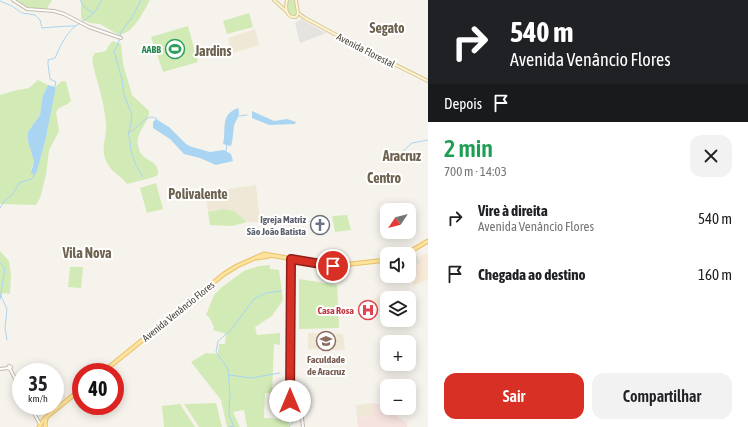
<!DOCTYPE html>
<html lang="pt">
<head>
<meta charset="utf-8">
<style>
  body { margin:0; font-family:"Asap Condensed",sans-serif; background:#f2f2f2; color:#202124; height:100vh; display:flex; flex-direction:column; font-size:15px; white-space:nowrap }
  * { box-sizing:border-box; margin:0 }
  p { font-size:13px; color:#757577 }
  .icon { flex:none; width:22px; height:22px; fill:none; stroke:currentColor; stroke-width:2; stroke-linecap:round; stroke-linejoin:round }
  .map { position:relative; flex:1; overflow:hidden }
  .sheet { display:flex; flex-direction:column; background:#fff; width:320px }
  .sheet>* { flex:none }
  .top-card { background:#202124; color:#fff; overflow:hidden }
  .needle { width:26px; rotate:235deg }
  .controls { position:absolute; left:380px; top:203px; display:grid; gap:8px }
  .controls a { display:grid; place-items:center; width:36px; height:36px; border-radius:8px; background:#fff; box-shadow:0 2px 10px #0003; font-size:20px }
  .speed { position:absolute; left:12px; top:363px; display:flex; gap:8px; font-size:20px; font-weight:700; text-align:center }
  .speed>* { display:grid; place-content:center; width:52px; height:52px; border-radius:50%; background:#fff; box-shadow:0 2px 10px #0003; line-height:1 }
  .speed small { font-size:10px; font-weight:400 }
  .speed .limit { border:6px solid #d22; background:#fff; color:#111 }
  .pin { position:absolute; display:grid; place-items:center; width:34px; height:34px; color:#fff; margin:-17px; border:2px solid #fff; border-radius:50%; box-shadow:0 1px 4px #0007 }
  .me { position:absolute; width:44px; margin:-22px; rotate:0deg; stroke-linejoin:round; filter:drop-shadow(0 0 3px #0008) }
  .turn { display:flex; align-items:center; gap:14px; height:84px; padding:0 16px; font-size:18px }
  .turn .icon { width:52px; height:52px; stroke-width:2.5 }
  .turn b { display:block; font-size:28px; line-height:34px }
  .then { display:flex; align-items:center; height:38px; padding:0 16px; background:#0003; gap:8px; font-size:15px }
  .round { display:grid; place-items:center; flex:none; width:42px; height:42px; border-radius:12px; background:#f2f2f2 }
  .headline { display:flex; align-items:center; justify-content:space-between; height:68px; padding:0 16px }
  h1 { font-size:24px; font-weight:600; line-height:30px; color:#1e9e55 }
  .primary-button { display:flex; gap:8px; margin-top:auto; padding:8px 16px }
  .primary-button a { flex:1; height:46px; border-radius:12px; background:#d93025; color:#fff; font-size:16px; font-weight:600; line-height:46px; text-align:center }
  .primary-button a+a { background:#f2f2f2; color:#202124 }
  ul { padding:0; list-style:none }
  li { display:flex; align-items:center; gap:12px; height:56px; padding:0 16px }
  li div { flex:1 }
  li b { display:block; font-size:15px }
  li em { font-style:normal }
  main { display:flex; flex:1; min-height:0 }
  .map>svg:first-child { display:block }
</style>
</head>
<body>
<main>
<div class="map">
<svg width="428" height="427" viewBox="0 0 428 427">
  <rect width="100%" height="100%" fill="#f6f3ec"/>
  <g fill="#f7ead8">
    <path d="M 415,251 L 418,257 L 428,254 L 428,280 L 414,285 L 408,276 L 409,276 L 409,254 Z"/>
    <path d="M 403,291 L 399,298 L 387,298 L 387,312 L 374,311 L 374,298 Z"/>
  </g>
  <g fill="#efe8d6">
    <path d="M 255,29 L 259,45 L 232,53 L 228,38 Z"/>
    <path d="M 256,185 L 260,222 L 247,222 L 243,218 L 223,209 L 208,212 L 205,192 Z"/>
    <path d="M 308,333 L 343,334 L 345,350 L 308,349 Z"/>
    <path d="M 55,382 L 66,397 L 61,401 L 55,394 Z"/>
    <path d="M 372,403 L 373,416 L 357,417 L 356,405 Z"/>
  </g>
  <path fill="#f6e3e0" d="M 372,403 L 379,404 L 407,423 L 407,427 L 358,427 L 357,417 L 373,416 Z"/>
  <g fill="#d2eab5">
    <path d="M 17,0 L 52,0 L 46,10 L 27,7 Z"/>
    <path d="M 81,0 L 150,0 C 143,12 135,32 119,35 L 100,24 L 90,23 L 81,19 Z"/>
    <path d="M 289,0 L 294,0 L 296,11 L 295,15 L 293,16 L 290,15 C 288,10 286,5 289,0 Z"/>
    <path d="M 249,13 L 253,27 L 227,34 L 223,21 Z"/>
    <path d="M 188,26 L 198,62 L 163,72 L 151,37 Z"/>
    <path d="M 113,41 L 121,44 L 123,64 L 132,95 L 149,111 C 150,124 133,132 139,149 C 143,163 159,158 158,175 L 154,177 L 127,184 C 119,173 110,173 105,158 C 101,147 107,136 106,125 C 105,108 100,90 95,73 C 94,66 90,59 95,53 C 112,51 103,50 113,41 Z"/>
    <path d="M 38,80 L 48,85 L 43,95 L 40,115 L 28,132 L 28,141 L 34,161 L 31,169 L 37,171 L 46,138 L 55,87 L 62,81 L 66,82 L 71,101 C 66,107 59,105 56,112 L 59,131 L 49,150 L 46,175 L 40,198 L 36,205 L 0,204 L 0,95 L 13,91 L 29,88 Z"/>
    <path d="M 156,183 L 163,209 L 147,213 L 140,188 Z"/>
    <path d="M 223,209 L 234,211 L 247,222 L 232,226 L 210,225 L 208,212 Z"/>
    <path d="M 347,215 L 351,230 L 335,232 L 332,216 Z"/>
    <path d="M 0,251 L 9,261 L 11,275 L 10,294 L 3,293 L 0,299 Z"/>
    <path d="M 270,265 L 270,269 L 279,270 L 283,300 L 272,316 L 255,327 L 257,335 L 280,333 L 280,345 L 274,344 L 272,393 L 265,393 L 264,418 L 290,419 L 289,427 L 247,427 L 244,410 L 233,412 L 240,427 L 227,427 L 221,400 L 191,362 L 206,353 L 218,354 L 219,344 L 225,344 L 226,334 L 213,330 L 214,327 L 209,317 L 206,315 L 214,295 L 222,287 L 244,271 L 259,266 Z"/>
    <path d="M 70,267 L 83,267 L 81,288 L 68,287 Z"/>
    <path d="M 299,279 L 337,285 L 339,328 L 299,329 Z"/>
    <path d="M 216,403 L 222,427 L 199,427 L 184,404 Z"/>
    <path d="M 180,404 L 195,427 L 164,427 L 162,406 Z"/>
  </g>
  <g fill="#e5e3e0">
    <path d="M 301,19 L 326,33 L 300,43 L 295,23 Z"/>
    <path d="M 415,252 L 420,263 L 409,269 L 409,255 Z"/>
  </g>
  <g fill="#a9d4f2">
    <path d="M 48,85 L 55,87 L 55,91 L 46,138 L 37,171 L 35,175 L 31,173 L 34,161 L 28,141 L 28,132 L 40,115 L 43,95 Z"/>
    <path d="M 238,108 C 241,118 236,118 234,126 C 233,133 233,139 231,146 L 223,144 C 227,129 219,115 238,108 Z"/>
    <path d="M 252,111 L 274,121 L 287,119 L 296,122 L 295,124 L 269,125 L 252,118 Z"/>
    <path d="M 156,119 L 169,127 L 186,144 L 192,147 L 210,152 L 224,150 L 231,154 L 233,161 L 216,165 L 200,158 L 184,154 L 170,139 L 153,128 L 153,122 Z"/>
  </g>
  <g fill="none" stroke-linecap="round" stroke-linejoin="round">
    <g stroke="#a9d4f2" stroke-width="1">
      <path d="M 80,0 L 84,7 L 93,13"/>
      <path d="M 141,0 L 131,19 L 121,32 L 118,45 L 114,51 L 122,80 L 124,95 L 132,115 L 131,124 L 128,135 C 131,140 130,145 131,150 C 133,160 138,169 143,177"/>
      <path d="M 0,1 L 12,6 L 22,13 L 35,15 L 40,20 L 42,28 C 54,27 64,26 75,26"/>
      <path d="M 81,23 L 94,13 L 102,0"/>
      <path d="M 54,89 L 56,82 L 50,79 L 48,64 L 48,60 L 55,58 C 61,45 67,30 80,23"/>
      <path d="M 239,116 L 247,115"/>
      <path d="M 129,132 C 139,130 146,111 157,119"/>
      <path d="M 226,151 L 227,144"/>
      <path d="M 391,162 L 412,143 L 428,140"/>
      <path d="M 0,208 L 5,200 L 12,195 L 19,183 L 33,178 L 34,175"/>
      <path d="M 0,263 L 5,268 L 0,299"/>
      <path d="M 1,296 L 7,309 L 5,328 L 7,340"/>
      <path d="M 229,375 L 251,378 L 280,373"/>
      <path d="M 229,427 L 233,426"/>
      <path d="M 234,427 L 229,415 L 230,395 L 228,369 L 216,352 L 218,341 L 230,331 L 254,299 L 266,293 L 281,291"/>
      <path d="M 289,427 L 294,421"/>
    </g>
    <g stroke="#c2bbae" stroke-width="4">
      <g id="tertiary">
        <path d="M 13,0 L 27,9 L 54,11 L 64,14 L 89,27 L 121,38"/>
        <path d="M 291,259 L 290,401 L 302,418 L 303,427"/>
        <path d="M 9,366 L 11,367 L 10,369 L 8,368 Z"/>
        <path d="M 0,369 L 8,368"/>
        <path d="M 10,369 L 21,390"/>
        <path d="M 30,406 L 40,424"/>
      </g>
    </g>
    <g stroke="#d6c79b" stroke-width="4">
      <g id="secondary">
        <path d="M 274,0 L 286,11"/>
        <path d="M 287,0 C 285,8 286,18 296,17 L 298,13 L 296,0"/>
        <path d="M 298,13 L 305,18 L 340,37 L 428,81"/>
      </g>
    </g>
    <g stroke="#e6c16a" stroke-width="5">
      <g id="primary">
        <path d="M 406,254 L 428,241"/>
        <path d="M 257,258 L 269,256"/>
        <path d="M 103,372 L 224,274 L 237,266 L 264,254 L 333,266 L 387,260"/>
        <path d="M 39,427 L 44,419 L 81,389"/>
        <path d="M 45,427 L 46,418"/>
      </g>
    </g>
    <use href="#tertiary" stroke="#fff" stroke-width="2"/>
    <use href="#secondary" stroke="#fff3cd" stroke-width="2"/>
    <use href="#primary" stroke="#ffe39c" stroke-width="3"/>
  </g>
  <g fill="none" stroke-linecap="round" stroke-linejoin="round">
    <g stroke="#8d1f18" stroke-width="10">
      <path id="route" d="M 290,401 L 291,259 L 333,266"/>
    </g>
    <use href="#route" stroke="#d93025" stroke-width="7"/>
  </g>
  <defs>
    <g id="stadium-ring" transform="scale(1)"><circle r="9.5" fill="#fff" stroke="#2e9e5b" stroke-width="1.5"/><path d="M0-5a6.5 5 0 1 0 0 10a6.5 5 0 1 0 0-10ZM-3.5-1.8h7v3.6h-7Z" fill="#2e9e5b"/></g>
    <g id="church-ring" transform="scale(1)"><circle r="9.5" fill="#fff" stroke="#6b7280" stroke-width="1.5"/><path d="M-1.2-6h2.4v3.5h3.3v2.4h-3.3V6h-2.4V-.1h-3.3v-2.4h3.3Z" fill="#6b7280"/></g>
    <g id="hospital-ring" transform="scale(1)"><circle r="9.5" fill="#fff" stroke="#e0444e" stroke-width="1.5"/><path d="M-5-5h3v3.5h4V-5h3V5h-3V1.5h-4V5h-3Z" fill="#e0444e"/></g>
    <g id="university-ring" transform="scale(1)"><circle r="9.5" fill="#fff" stroke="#8d6e63" stroke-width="1.5"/><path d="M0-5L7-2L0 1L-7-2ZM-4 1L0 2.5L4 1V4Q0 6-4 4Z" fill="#8d6e63"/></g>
  </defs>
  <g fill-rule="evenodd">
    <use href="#stadium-ring" x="175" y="49"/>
    <use href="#church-ring" x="320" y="225"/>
    <use href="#hospital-ring" x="368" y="310"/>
    <use href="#university-ring" x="326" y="341"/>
  </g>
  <g text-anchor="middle" stroke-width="4" stroke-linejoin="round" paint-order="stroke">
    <g font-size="10" font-weight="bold" fill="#27864d" stroke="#fff" text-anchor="end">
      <text x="161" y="53">AABB</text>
    </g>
    <g font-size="10" fill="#4b4439" stroke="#fff">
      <text transform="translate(366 50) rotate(27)" y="4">Avenida Florestal</text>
      <text transform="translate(178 311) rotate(-39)" y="4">Avenida Venâncio Flores</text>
    </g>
    <g font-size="10" font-weight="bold" fill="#5b616d" stroke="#fff" text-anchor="end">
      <text x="306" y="223">Igreja Matriz<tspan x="306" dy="12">São João Batista</tspan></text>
    </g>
    <g font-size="10" font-weight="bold" fill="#be3a42" stroke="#fff" text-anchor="end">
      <text x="354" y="314">Casa Rosa</text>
    </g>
    <g font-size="10" font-weight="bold" fill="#785e54" stroke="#fff">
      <text x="326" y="363">Faculdade<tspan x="326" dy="12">de Aracruz</tspan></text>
    </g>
    <g font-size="14" font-weight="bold" fill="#6e6250" stroke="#fff">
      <text x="387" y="33">Segato</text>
      <text x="213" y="56">Jardins</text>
      <text x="402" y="161">Aracruz</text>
      <text x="384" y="183">Centro</text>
      <text x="198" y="199">Polivalente</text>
      <text x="87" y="258">Vila Nova</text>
    </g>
  </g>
</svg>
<div class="controls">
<a><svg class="needle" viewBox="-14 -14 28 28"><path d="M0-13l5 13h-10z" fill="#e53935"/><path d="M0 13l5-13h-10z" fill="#757577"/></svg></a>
<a><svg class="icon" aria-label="sound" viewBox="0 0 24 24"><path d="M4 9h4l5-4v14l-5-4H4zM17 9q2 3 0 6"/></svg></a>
<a><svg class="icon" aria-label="layers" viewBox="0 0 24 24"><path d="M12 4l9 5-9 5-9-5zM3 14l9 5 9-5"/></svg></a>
<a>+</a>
<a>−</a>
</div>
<div class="speed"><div>35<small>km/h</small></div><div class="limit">40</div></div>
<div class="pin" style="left:333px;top:266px;background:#d93025"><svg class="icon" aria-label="arrive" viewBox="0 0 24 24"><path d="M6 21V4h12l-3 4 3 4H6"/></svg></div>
<svg class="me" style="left:290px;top:401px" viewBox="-20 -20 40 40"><circle r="19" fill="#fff"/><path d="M0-13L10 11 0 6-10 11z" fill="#d93025"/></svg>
</div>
<section class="sheet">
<div class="top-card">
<div class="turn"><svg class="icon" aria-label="right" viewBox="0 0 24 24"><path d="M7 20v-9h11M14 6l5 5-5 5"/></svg><div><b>540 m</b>Avenida Venâncio Flores</div></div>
<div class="then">Depois<svg class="icon" aria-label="arrive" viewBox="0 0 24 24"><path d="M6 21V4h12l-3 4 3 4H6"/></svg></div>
</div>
<div class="headline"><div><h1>2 min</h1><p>700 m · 14:03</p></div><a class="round"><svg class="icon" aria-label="close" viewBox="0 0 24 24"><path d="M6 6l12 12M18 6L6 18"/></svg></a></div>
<ul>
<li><svg class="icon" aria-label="right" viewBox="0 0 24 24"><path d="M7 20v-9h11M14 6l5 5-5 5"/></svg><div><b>Vire à direita</b><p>Avenida Venâncio Flores</p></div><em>540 m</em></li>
<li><svg class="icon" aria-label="arrive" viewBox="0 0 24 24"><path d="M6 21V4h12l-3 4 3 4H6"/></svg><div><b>Chegada ao destino</b></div><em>160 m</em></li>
</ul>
<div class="primary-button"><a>Sair</a><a>Compartilhar</a></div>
</section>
</main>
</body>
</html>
